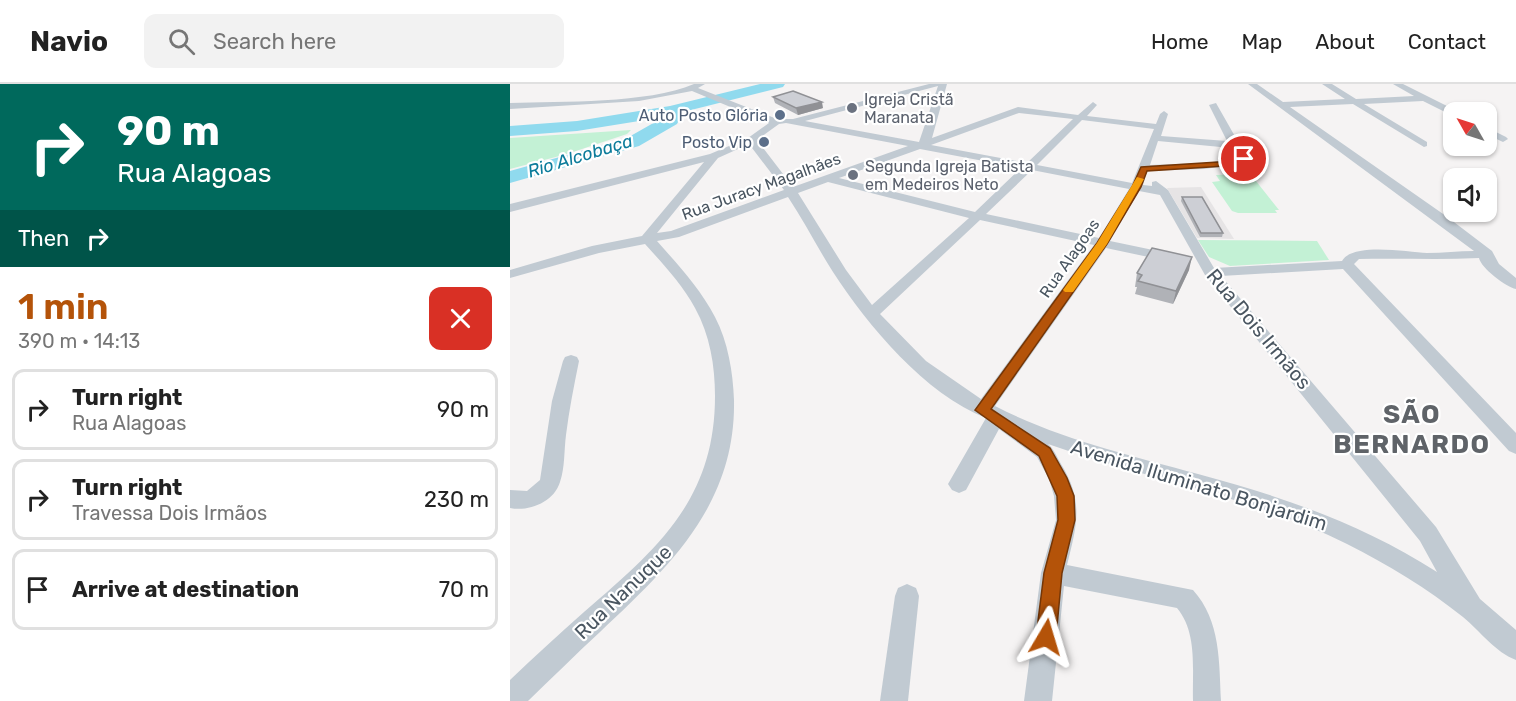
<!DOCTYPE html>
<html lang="en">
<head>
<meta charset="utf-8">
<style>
  body { margin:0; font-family:Rubik,sans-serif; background:#f2f2f2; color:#222; height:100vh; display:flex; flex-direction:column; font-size:22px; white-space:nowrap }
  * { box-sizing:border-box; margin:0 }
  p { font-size:20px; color:#767676 }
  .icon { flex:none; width:33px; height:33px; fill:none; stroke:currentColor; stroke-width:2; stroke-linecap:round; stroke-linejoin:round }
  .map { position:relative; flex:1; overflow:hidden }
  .side { display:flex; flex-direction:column; background:#fff; width:510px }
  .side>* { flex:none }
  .banner { background:#00695c; color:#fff; overflow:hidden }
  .needle { width:39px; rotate:309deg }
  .controls { position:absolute; left:933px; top:18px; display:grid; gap:12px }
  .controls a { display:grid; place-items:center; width:54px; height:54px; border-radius:12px; background:#fff; box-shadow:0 2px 4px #0004; font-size:30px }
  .pin { position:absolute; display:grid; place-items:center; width:51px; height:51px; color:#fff; margin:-26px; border:3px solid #fff; border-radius:50%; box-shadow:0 2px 6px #0007 }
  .me { position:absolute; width:66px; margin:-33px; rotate:7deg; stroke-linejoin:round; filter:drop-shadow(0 0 4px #0008) }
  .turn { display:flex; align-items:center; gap:21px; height:126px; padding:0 18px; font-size:27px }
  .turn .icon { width:78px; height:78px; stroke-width:2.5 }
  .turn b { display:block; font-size:42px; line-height:51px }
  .then { display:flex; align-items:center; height:57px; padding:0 18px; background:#0003; gap:12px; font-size:22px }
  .round { display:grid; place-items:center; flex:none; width:63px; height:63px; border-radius:12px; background:#f2f2f2 }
  .head { display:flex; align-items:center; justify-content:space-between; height:102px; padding:0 18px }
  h1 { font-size:36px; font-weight:600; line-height:45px; color:#b45309 }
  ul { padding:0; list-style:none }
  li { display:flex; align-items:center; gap:18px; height:81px; margin:0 12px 9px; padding:0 6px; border:3px solid #e0e0e0; border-radius:12px }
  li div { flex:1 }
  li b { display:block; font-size:22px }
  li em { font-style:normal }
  header { display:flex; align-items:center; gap:36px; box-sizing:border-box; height:84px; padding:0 30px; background:#fff; border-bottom:2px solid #e0e0e0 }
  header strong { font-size:28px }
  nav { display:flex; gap:33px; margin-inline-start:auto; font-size:21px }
  .search { width:420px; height:54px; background:#f2f2f2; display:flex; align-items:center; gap:15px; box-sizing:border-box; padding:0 21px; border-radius:12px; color:#767676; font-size:22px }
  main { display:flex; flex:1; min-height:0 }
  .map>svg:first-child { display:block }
</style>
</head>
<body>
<header>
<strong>Navio</strong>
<div class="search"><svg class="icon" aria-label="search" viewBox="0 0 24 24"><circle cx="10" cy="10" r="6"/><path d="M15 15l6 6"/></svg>Search here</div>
<nav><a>Home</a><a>Map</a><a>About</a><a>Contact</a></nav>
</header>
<main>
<section class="side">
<div class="banner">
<div class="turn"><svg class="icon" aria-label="right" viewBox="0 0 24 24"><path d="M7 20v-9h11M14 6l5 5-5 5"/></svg><div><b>90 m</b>Rua Alagoas</div></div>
<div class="then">Then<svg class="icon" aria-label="right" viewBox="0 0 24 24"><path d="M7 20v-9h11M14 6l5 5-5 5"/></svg></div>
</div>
<div class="head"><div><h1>1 min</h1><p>390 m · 14:13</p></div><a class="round" style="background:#d93025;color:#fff"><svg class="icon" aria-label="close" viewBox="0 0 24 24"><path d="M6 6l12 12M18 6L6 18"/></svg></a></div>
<ul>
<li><svg class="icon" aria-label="right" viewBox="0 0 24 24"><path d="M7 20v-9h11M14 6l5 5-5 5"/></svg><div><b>Turn right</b><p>Rua Alagoas</p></div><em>90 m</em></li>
<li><svg class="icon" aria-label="right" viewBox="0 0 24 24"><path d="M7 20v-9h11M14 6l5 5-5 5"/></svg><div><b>Turn right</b><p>Travessa Dois Irmãos</p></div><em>230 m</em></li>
<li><svg class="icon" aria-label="arrive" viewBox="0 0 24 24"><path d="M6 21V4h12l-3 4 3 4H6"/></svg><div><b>Arrive at destination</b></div><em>70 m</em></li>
</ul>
</section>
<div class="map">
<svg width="1006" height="617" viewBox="0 0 1006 617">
  <rect width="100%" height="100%" fill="#f5f3f3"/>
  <path fill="#e6e4e5" d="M 691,103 L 724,155 L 687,154 L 657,104 Z"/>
  <g fill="#c3f1d5">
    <path d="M 121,46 L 117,50 L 57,70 L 0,85 L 0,54 Z"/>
    <path d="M 737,90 L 742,97 L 746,97 L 769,126 L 765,126 L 767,129 L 728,129 L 722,127 L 702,98 L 710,97 L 706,91 Z"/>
    <path d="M 688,156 L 807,157 L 819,176 L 720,182 L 699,173 Z"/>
  </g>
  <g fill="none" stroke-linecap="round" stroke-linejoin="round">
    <path fill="#90daee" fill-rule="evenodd" d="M 250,0 L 275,0 L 273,3 L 173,28 L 167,40 L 129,62 L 0,99 L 0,87 L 117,54 L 154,33 L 67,47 L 0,52 L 0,42 L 67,37 L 160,22 Z"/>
    <g fill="#c1cad2" fill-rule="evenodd">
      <path d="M 184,0 L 195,0 L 188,4 L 267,35 L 283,35 L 419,0 L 437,0 L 422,54 L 508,23 L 568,31 L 583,18 L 587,21 L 577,32 L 646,40 L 650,30 L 654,27 L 658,30 L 651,52 L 717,57 L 699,21 L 706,19 L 739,77 L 738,79 L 694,85 L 637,87 L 633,101 L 642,102 L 642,98 L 646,97 L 658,106 L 704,184 L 832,177 C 842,158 898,168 917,169 C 933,169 949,167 964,167 L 738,0 L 747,0 L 773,18 L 835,15 L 812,0 L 822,0 L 846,15 L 904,12 L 883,0 L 893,0 L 947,27 L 944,28 L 944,32 L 941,31 L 913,17 L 854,20 L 917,58 L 917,62 L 914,63 L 843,20 L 780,23 L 936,132 L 982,167 L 989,180 L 1006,194 L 1006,205 C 996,203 971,184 969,174 C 929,176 889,174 849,175 L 844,180 L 1006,349 L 1006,370 L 999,367 L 833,185 L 711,192 L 926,443 L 970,515 L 1006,546 L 1006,576 C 985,568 970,547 953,533 C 918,505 877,480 837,460 C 744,413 636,395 538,360 C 544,365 547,373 551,380 C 574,417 567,441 557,481 L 683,506 C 711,537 709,578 711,617 L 683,617 C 682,587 688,549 667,524 L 554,502 L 542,617 L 514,617 L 531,489 L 546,436 L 544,412 L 539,395 L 527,373 L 489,345 L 456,406 L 449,409 L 442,406 L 438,400 L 476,334 C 415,310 358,242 323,188 C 307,163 294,137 278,113 L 169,153 L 147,157 C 168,181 190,204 205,233 C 218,258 223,288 224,316 C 226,420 160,482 90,548 C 66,570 42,594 18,617 L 0,617 L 0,596 C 24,573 49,550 74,528 C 147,465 205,416 205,312 C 205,282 200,251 185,224 C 172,200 153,180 135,160 L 89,169 L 0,194 L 0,186 L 82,162 L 132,152 L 194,78 L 0,128 L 0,120 L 200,70 L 238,54 L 259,39 L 182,7 L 129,17 L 0,25 L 0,19 C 52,17 137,20 184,0 ZM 428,2 L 409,58 L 295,37 ZM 509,29 L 563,35 L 517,79 L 421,61 ZM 572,36 L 644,45 L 622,99 L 527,81 ZM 276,39 L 398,62 L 283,103 L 247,56 L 269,40 ZM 648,57 L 721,64 L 727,75 L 694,79 L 640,81 ZM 239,60 L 274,106 L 161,147 L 147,149 L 208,74 ZM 410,65 L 511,84 L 465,128 L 329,94 ZM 522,86 L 619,105 L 589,154 L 476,130 ZM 318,98 L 459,134 L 362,221 L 336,186 L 288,109 ZM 629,107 L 650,111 L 695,191 L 910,457 L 927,488 C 852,440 774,413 688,390 C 620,371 549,355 485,322 L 596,164 L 662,178 L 669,174 L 667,171 L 600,157 ZM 470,136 L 584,161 L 471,315 L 416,277 L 370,230 Z"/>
      <path d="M 976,43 L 996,53 L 998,55 L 993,58 L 976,50 Z"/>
      <path d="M 61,271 L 67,273 L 69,277 C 64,302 59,326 56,351 C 54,366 55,384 50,398 C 44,418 19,428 0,424 L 0,406 L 17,407 L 30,396 L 42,317 L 53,277 L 55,273 Z"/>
      <path d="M 397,500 L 406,504 L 409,512 L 398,617 L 370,617 L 385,512 L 388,504 Z"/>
    </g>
  </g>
  <g fill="#b0b2b7">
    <path d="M 263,13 L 313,24 L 288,31 L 265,19 Z"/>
    <path d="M 672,113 L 713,149 L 712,153 L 690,153 L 671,117 Z"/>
    <path d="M 679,186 L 663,220 L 625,210 L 627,203 L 625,203 L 627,189 Z"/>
  </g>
  <g fill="#909195">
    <path d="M 312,18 L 313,24 L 288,31 L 286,24 Z"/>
    <path d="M 682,173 L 679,186 L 663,220 L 666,207 Z"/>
  </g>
  <g fill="#cdcfd5" stroke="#909195" stroke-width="1.5">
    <path d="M 283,7 L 312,18 L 286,24 L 263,13 Z"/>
    <path d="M 672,113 L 692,113 L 713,149 L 691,149 Z"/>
    <path d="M 642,164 L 682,173 L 666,207 L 628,197 L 632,191 L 627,189 Z"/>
  </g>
  <path fill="#b45309" stroke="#753606" stroke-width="1.5" d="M 731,73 L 738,75 L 731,81 L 637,87 L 631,103 L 597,160 L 481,325 L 540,364 L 557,394 L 564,412 L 565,436 L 552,489 L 546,553 L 543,560 L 536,563 L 529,560 L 526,553 L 534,489 L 548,436 L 547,412 L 529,372 L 465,326 L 587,159 L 622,103 L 631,83 L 724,77 Z"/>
  <path fill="#f59e0b" d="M 627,93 L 634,95 L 597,160 L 563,208 L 555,208 L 553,206 L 587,159 Z"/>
  <g fill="#6b7280" stroke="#fff" stroke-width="2">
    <circle cx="342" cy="24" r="6"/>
    <circle cx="343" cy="91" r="6"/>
  </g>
  <g fill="#5c6f8a" stroke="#fff" stroke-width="2">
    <circle cx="270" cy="31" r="6"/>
    <circle cx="254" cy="58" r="6"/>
  </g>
  <g text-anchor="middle" stroke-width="4.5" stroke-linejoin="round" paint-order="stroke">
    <g font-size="16" fill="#5b616d" stroke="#fff" text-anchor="start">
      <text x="354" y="21">Igreja Cristã<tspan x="354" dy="18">Maranata</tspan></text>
      <text x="355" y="88">Segunda Igreja Batista<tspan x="355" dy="18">em Medeiros Neto</tspan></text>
    </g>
    <g font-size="16" fill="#4e5e75" stroke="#fff" text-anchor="end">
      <text x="258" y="37">Auto Posto Glória</text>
      <text x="242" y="64">Posto Vip</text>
    </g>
    <g font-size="16" fill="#4a5661" stroke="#fff">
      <text transform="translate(251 102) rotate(-20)" y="6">Rua Juracy Magalhães</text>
      <text transform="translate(559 174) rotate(-55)" y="6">Rua Alagoas</text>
    </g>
    <g font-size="18" font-style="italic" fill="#0c7c9b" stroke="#fff">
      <text transform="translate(70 72) rotate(-17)" y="6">Rio Alcobaça</text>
    </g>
    <g font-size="20" fill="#4a5661" stroke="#fff">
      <text transform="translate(749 245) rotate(50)" y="7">Rua Dois Irmãos</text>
      <text transform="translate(689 401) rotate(17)" y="7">Avenida Iluminato Bonjardim</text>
      <text transform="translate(113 508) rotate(-44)" y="7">Rua Nanuque</text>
    </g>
    <g font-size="26" font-weight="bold" letter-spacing="1.5" fill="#5f6368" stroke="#fff">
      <text x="902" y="339">SÃO<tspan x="902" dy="30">BERNARDO</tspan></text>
    </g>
  </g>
</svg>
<div class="controls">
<a><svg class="needle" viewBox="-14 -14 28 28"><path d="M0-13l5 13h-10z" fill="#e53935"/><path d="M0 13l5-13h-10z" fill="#767676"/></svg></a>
<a><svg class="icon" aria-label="sound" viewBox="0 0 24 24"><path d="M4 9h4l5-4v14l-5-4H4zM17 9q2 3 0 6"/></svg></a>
</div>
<div class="pin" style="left:734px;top:75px;background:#d93025"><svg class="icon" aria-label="arrive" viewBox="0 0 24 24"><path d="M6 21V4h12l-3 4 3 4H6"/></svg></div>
<svg class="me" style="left:536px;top:553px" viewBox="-20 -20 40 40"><path d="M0-17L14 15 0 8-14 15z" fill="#b45309" stroke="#fff" stroke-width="4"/></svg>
</div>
</main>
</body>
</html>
